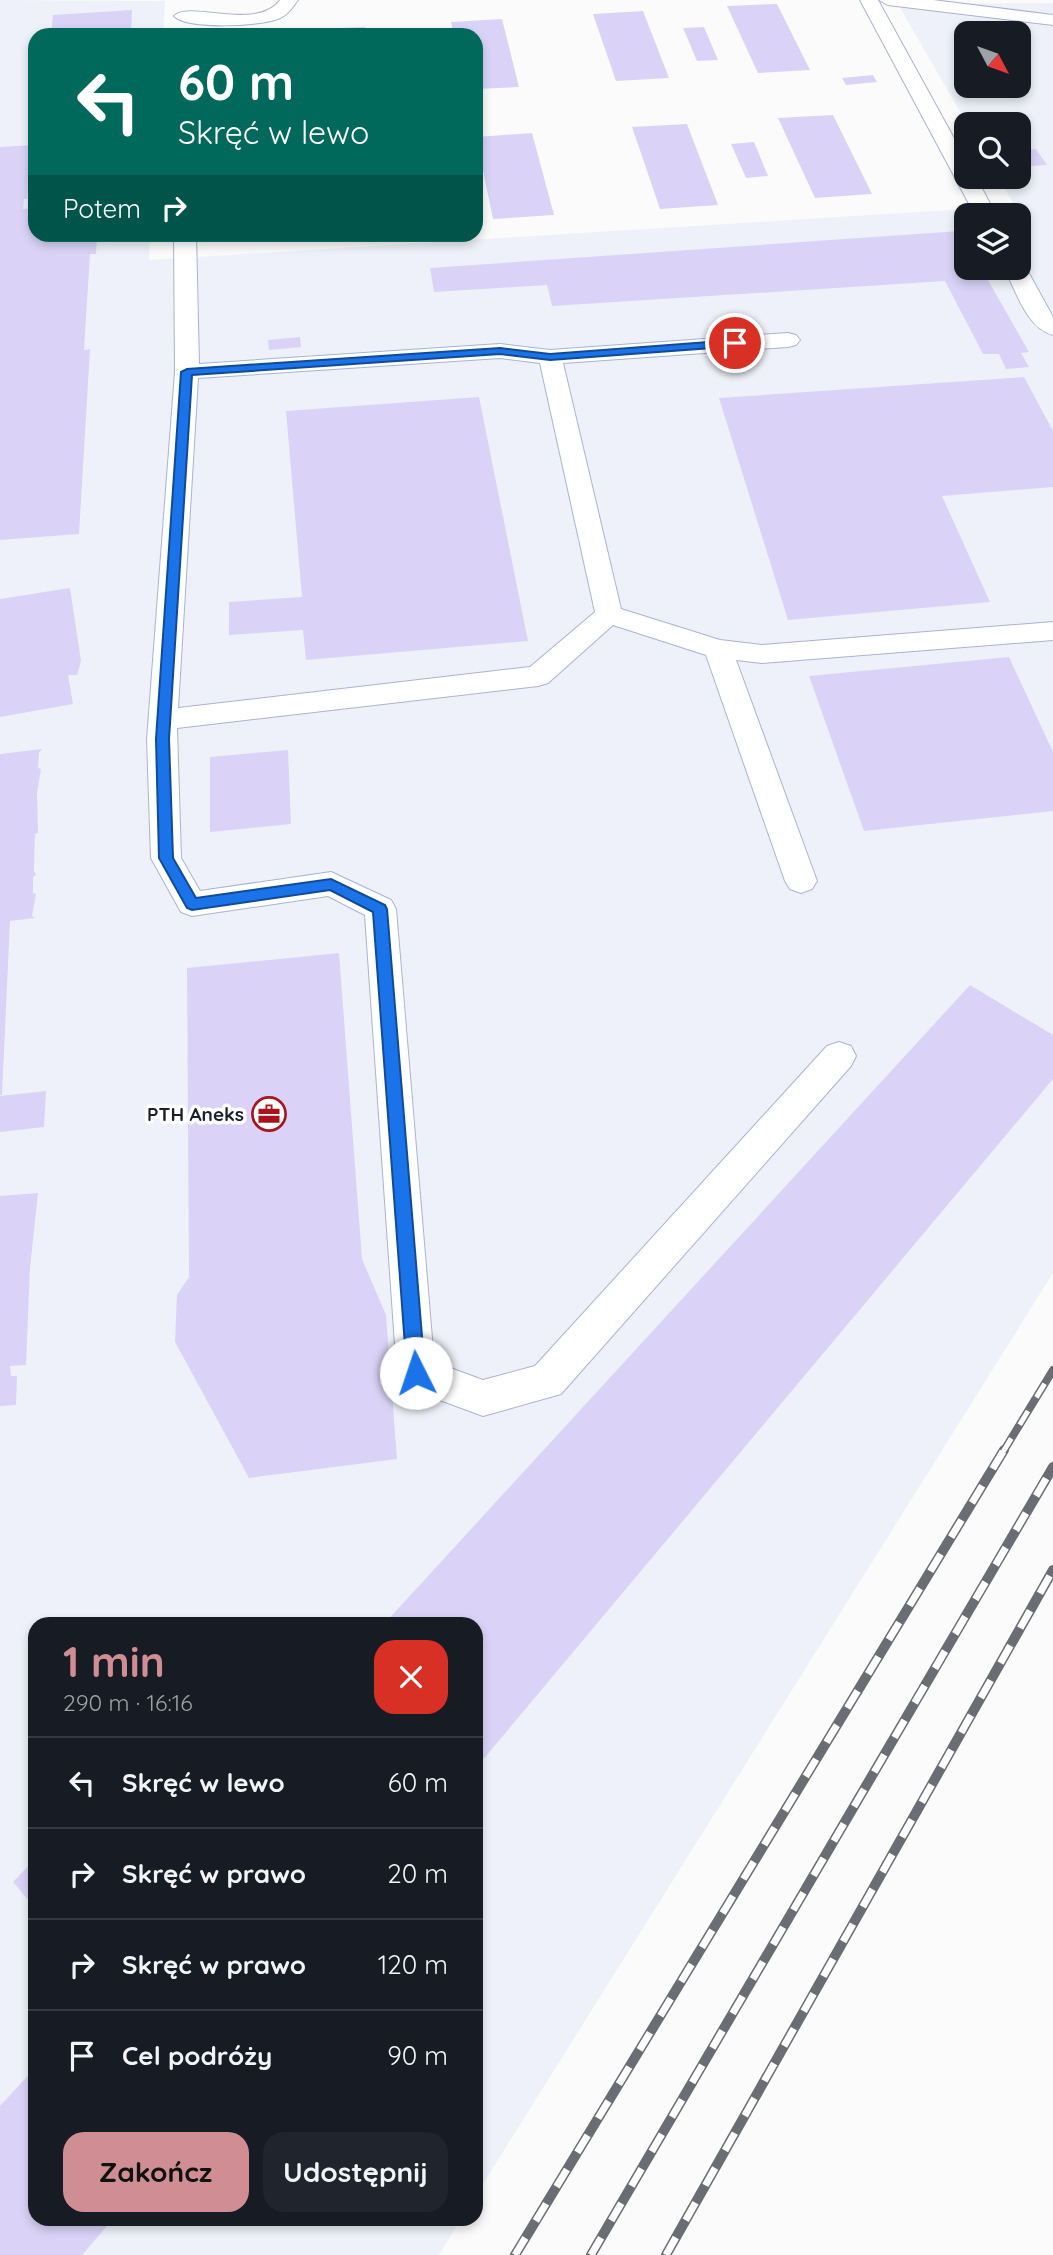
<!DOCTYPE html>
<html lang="pl">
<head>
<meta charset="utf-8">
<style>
  body { margin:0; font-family:Quicksand,sans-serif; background:#20242c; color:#f1f3f6; height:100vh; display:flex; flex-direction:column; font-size:26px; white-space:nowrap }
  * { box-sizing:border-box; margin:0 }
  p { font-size:23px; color:#9ea1a6 }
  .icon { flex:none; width:38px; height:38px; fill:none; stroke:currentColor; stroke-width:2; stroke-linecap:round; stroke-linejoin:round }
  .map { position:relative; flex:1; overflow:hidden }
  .details { position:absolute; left:28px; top:1617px; width:455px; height:609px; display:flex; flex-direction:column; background:#171b24; border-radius:21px; box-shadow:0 4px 10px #0003 }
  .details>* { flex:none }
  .guide { position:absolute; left:28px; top:28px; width:455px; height:214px; border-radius:21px; box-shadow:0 4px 10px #0003; background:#00695c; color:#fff; overflow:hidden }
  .needle { width:46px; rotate:131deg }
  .controls { position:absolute; left:954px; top:21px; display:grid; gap:14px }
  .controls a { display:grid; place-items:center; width:77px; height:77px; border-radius:14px; background:#171b24; box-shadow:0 4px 10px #0003; font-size:35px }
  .pin { position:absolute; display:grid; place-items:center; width:60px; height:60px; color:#fff; margin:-30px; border:4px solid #fff; border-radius:50%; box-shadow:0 2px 7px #0007 }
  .me { position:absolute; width:77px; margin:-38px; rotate:356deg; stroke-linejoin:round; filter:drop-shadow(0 0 5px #0008) }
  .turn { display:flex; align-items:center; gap:24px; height:147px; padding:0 35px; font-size:32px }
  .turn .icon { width:91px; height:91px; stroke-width:2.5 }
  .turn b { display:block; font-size:49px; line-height:60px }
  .then { display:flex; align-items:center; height:66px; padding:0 35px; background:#0003; gap:14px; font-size:26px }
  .round { display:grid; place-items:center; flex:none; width:74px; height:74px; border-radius:21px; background:#20242c }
  .headline { display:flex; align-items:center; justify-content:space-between; height:119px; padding:0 35px }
  h1 { font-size:42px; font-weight:700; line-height:52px; color:#d08e94 }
  .primary-button { display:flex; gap:14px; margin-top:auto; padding:14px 35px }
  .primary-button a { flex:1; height:80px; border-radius:21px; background:#d08e94; color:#111; font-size:28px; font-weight:700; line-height:80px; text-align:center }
  .primary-button a+a { background:#20242c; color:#f1f3f6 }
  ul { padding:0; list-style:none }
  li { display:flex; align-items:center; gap:21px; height:91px; padding:0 35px; border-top:2px solid #363941 }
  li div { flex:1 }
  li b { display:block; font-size:26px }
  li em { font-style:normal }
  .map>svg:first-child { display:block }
</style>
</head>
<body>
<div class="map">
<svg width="1053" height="2255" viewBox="0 0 1053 2255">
  <rect width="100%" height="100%" fill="#fbfbfb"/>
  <path fill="#eef1f9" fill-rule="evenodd" d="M 0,0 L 165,1 L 163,35 L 35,35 L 35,234 L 150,235 L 149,260 L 1015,206 L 998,177 L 1018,177 L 1018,124 L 967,124 L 898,4 L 1053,3 L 1053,1273 L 476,2195 L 476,1624 L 35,1624 L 35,2219 L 461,2219 L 439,2255 L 0,2255 ZM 966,33 L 1018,33 L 1018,86 L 966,86 ZM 966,215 L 1018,215 L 1018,268 L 966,268 Z"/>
  <g fill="#dad3f7">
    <path d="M 777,4 L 810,70 L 758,73 L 727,6 Z"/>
    <path d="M 132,10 L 131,35 L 51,35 L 53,15 Z"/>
    <path d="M 643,11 L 669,78 L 616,81 L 593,14 Z"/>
    <path d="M 502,19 L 519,87 L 476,89 L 476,35 L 454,35 L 451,22 Z"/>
    <path d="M 365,27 L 366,35 L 314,35 L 313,29 Z"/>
    <path d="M 704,27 L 718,60 L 697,61 L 683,28 Z"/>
    <path d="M 873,75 L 877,82 L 846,85 L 842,78 Z"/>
    <path d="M 833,115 L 872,194 L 815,198 L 778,118 Z"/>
    <path d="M 687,124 L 718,205 L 660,209 L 632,127 Z"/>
    <path d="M 532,133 L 554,215 L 493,219 L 476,137 Z"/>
    <path d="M 754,142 L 768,176 L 746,178 L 731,144 Z"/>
    <path d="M 33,145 L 27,199 L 24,199 L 23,209 L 35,208 L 35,234 L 97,234 L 96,254 L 90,254 L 84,350 L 90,349 L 79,534 L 0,540 L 0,147 Z"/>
    <path d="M 1036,149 L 1047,165 L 1018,167 L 1018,151 Z"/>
    <path d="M 960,231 L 966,242 L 966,268 L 981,268 L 1029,352 L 1021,353 L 1029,367 L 1006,369 L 999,354 L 983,354 L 945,281 L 552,306 L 547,285 L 434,292 L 430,268 Z"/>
    <path d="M 300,337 L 301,347 L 269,350 L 268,340 Z"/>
    <path d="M 1024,377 L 1053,431 L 1053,487 L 942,496 L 990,602 L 788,620 L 719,398 Z"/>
    <path d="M 479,397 L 528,641 L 306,660 L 303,630 L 229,635 L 229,602 L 302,597 L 286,411 Z"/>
    <path d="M 70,588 L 81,661 L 77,675 L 68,675 L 73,704 L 0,717 L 0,599 Z"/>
    <path d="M 1009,657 L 1053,752 L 1053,811 L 864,831 L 809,676 Z"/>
    <path d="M 42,749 L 39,753 L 38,768 L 41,769 L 37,793 L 38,833 L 35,834 L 34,871 L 36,875 L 33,877 L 33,893 L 36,894 L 32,916 L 35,918 L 10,921 L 2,1095 L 0,1095 L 0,754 Z"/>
    <path d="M 288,750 L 291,824 L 210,832 L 210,757 Z"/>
    <path d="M 339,953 L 362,1259 L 386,1315 L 397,1459 L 249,1478 L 175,1342 L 177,1295 L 189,1277 L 187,968 Z"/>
    <path d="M 970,985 L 1053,1035 L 1053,1079 L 476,1768 L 476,1624 L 384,1624 Z"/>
    <path d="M 46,1091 L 44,1127 L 0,1132 L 0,1096 Z"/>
    <path d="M 38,1193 L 30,1268 L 26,1365 L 10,1366 L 11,1376 L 17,1376 L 16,1405 L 0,1406 L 0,1196 Z"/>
    <path d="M 35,1859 L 35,1908 L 13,1882 Z"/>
    <path d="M 35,2068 L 35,2219 L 113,2219 L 82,2255 L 0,2255 L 0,2106 Z"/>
  </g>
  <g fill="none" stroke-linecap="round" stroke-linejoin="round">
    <g stroke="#aab3d1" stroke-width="2">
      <g id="lane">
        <path d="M 280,0 L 298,0 C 292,8 288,15 278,19 C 260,26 187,30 174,16 C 189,0 257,32 280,0 Z"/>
        <path d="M 860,0 L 878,0 L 966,160 L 966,177 L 976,177 L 996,215 L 975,215 Z"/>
        <path d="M 879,0 L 933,0 L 1053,15 L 1053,25 L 888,5 Z"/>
        <path d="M 174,234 L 196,234 L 199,364 L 500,344 L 550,350 L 788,333 L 796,335 L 800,340 L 796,345 L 788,347 L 563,363 L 621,609 L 720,640 L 762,645 L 1053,622 L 1053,640 L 762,663 L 736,660 L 817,881 L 812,889 L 801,893 L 790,889 L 785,881 L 706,655 L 613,625 L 548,683 L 538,686 L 177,728 L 181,858 L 200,891 L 331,872 L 391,900 L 396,909 L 434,1362 L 483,1380 L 535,1366 L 827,1046 L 839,1042 L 851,1046 L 856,1056 L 851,1066 L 561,1394 L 483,1416 L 402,1386 L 397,1373 L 365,915 L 328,896 L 192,916 L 181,912 L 151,858 L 147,739 L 175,372 ZM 500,358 L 540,363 L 595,612 L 530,667 L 178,708 L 198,378 Z"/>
        <path d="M 1018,262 L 1026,268 L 1053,317 L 1053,335 C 1026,328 1016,290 1004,268 L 1018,268 Z"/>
      </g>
    </g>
    <use href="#lane" fill="#fff" fill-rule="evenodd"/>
    <g stroke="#6b6d74" stroke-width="8">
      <path id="rail-far1" d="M 1003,1452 L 1053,1370"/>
    </g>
    <g stroke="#6b6d74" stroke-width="10">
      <g id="rail">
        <path d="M 515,2255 L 1004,1450"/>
        <path d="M 591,2255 L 1053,1467"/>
        <path d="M 666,2255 L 1053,1570"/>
      </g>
    </g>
    <use href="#rail-far1" stroke="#fff" stroke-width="5" stroke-dasharray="16" stroke-linecap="butt"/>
    <use href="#rail" stroke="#fff" stroke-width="7" stroke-dasharray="20" stroke-linecap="butt"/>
  </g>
  <path fill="#1a73e8" stroke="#114b97" stroke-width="2" d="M 735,340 L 740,343 L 739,346 L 550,360 L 500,354 L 192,375 L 169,739 L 173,858 L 196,898 L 331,879 L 385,905 L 387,909 L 425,1373 L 422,1379 L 416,1381 L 410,1379 L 407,1373 L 373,912 L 330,890 L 192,910 L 187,908 L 159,858 L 156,739 L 181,372 L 187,369 L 500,348 L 550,354 Z"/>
  <defs>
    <g id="office-ring" transform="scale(1.75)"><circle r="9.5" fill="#fff" stroke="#a8131d" stroke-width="1.5"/><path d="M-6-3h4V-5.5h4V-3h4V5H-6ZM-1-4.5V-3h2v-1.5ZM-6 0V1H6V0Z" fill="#a8131d"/></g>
  </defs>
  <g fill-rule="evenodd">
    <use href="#office-ring" x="269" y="1114"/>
  </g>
  <g text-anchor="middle" stroke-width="7" stroke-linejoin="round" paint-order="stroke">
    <g font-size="19" font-weight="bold" fill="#1b1f2a" stroke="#fff" text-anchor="end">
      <text x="244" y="1121">PTH Aneks</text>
    </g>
  </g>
</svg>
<div class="controls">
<a><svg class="needle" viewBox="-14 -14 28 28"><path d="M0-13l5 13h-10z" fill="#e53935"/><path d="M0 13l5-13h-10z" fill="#9ea1a6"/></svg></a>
<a><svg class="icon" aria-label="search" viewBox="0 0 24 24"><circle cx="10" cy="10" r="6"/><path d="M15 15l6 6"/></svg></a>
<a><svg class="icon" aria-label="layers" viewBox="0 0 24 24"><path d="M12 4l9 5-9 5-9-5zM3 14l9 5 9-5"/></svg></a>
</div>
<div class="pin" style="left:735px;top:343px;background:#d93025"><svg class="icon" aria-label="arrive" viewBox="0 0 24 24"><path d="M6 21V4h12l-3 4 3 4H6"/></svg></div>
<svg class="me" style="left:416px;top:1373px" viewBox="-20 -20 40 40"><circle r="19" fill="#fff"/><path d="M0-13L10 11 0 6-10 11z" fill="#1a73e8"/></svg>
<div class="guide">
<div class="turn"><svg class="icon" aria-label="left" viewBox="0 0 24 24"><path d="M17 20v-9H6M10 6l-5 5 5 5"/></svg><div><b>60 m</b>Skręć w lewo</div></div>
<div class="then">Potem<svg class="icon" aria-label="right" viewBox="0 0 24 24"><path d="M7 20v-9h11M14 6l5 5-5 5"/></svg></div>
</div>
<section class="details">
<div class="headline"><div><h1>1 min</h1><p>290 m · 16:16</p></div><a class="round" style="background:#d93025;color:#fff"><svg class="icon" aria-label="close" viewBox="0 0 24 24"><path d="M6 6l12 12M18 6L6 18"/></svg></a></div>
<ul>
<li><svg class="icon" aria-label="left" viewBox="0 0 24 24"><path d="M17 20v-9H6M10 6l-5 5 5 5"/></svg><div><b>Skręć w lewo</b></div><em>60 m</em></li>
<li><svg class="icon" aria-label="right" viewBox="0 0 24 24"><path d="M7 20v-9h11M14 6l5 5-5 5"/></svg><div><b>Skręć w prawo</b></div><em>20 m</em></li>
<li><svg class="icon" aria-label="right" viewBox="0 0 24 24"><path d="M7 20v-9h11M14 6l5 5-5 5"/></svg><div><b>Skręć w prawo</b></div><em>120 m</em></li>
<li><svg class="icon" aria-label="arrive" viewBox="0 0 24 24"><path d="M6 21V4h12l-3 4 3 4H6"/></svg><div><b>Cel podróży</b></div><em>90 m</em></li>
</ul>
<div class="primary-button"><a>Zakończ</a><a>Udostępnij</a></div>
</section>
</div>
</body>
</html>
